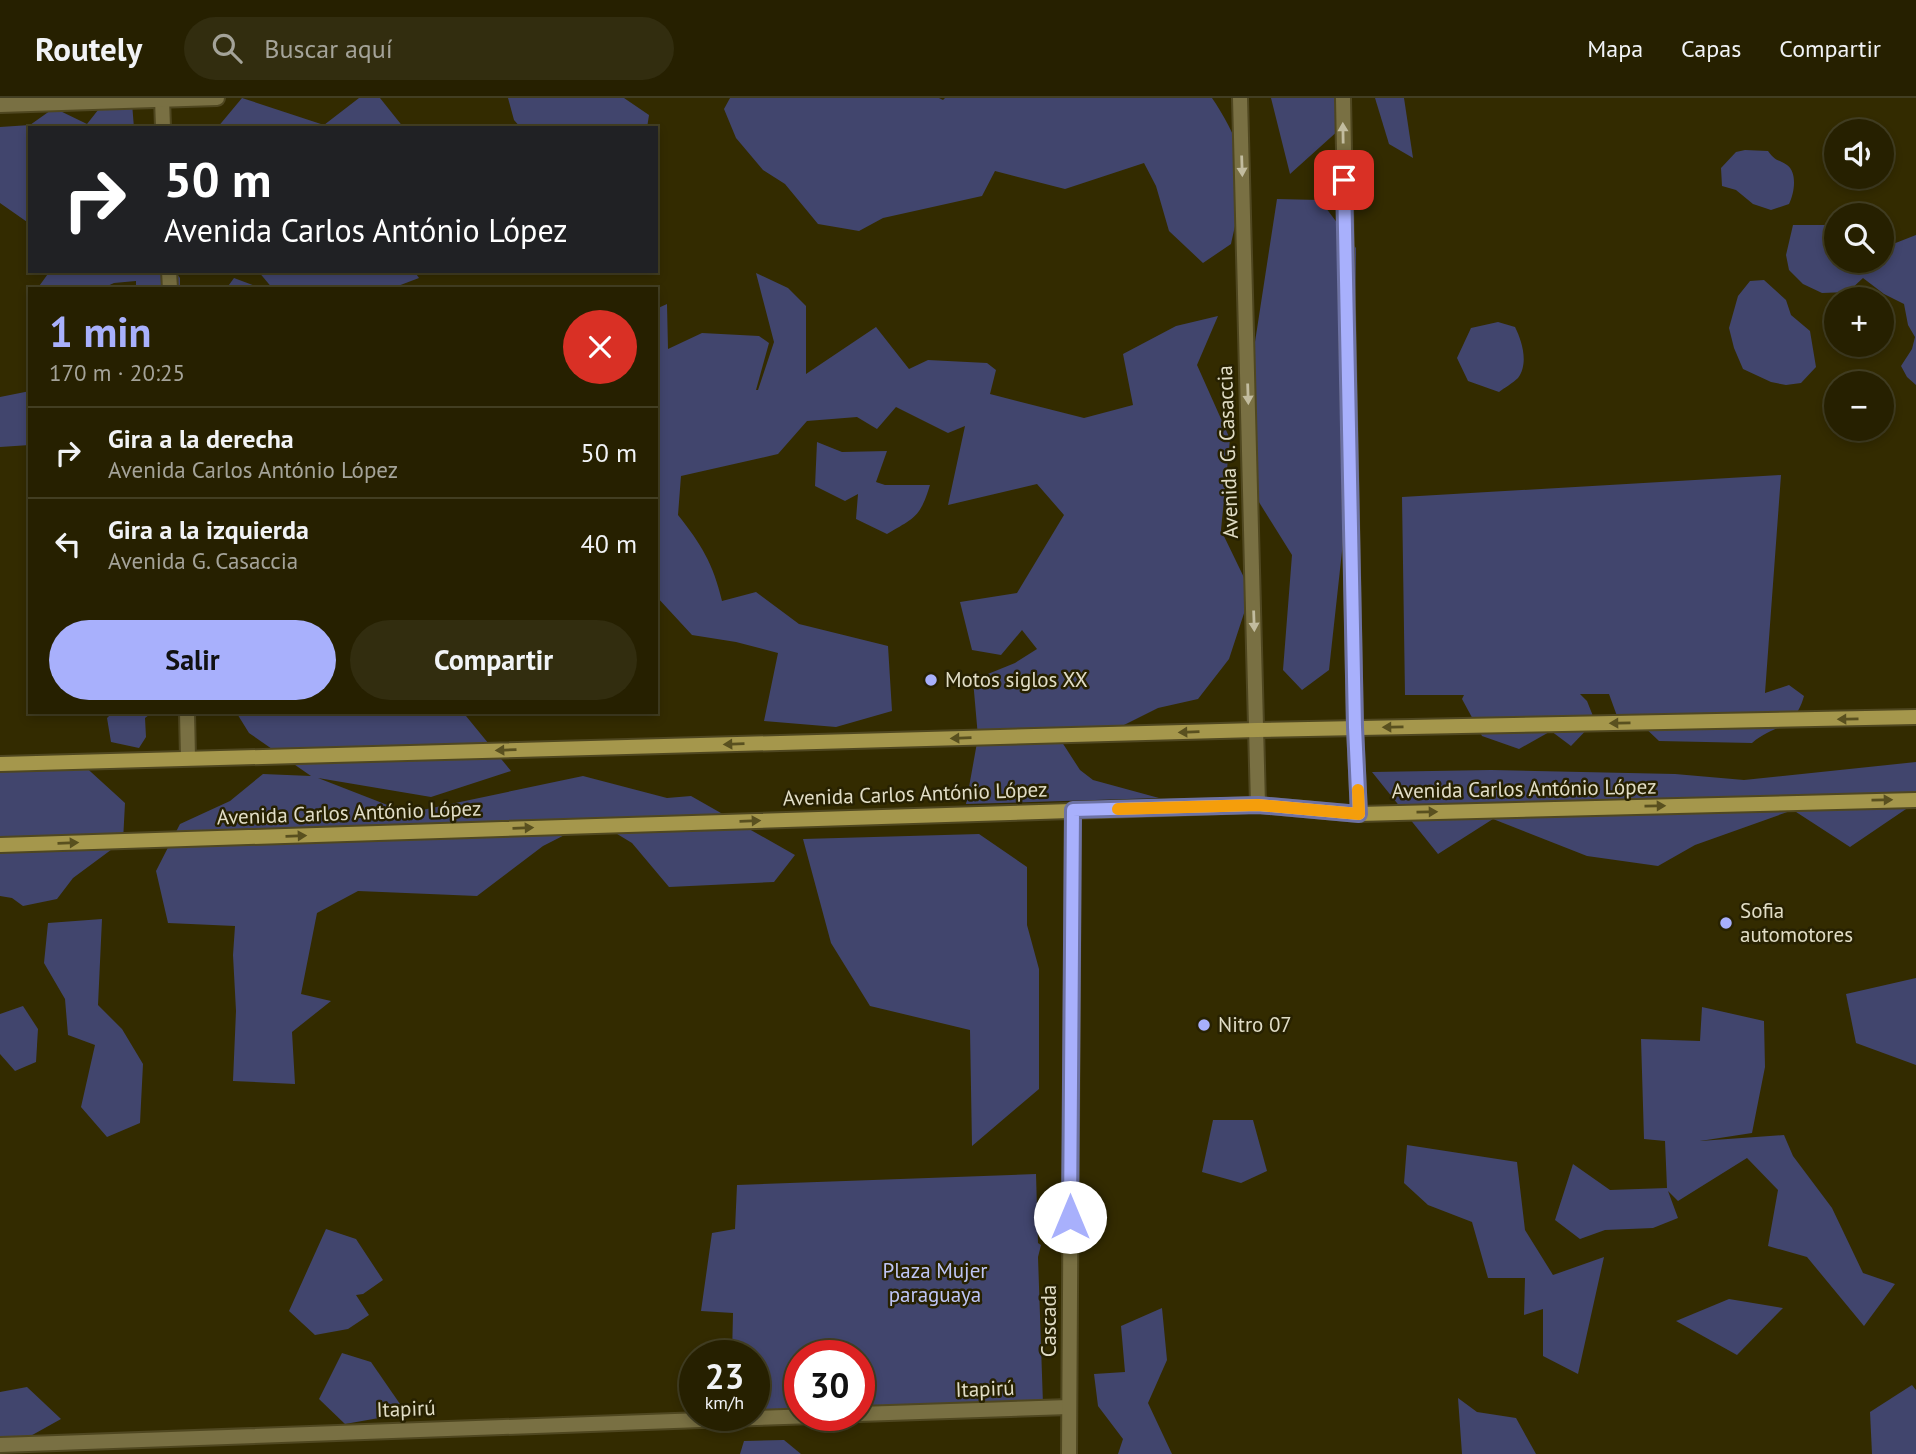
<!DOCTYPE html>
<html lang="es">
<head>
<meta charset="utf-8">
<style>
  body { margin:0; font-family:"PT Sans",sans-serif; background:#322d0f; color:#f1f3f6; height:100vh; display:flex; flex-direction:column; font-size:26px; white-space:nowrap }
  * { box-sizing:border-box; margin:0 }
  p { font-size:23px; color:#a4a399 }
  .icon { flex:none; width:38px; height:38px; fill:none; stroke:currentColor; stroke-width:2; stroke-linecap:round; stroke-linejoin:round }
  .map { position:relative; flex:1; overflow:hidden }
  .panel { position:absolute; left:28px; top:189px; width:630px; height:427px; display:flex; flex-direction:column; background:#262000; border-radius:0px; box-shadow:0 4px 10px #0003,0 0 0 2px #423e22 }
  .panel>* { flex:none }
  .top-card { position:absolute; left:28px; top:28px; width:630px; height:147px; border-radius:0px; box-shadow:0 4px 10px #0003,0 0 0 2px #423e22; background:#202124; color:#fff; overflow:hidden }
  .tools { position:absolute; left:1824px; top:21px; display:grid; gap:14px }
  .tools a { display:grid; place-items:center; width:70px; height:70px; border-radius:50%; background:#262000; box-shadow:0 4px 10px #0003,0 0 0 2px #423e22; font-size:35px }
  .speed { position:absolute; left:679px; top:1242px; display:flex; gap:14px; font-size:35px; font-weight:700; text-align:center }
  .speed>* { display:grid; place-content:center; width:91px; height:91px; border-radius:50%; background:#262000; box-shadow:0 4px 10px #0003,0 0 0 2px #423e22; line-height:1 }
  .speed small { font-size:18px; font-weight:400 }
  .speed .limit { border:10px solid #d22; background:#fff; color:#111 }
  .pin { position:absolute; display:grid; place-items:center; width:60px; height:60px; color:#fff; margin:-30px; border-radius:14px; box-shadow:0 4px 10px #0006 }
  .me { position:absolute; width:77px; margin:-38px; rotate:0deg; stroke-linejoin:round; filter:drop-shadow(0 0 5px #0008) }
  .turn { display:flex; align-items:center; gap:24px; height:147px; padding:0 21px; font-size:32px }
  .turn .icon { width:91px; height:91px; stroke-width:2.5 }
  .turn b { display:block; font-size:49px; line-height:60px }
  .round { display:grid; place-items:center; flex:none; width:74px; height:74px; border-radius:37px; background:#322d0f }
  .headline { display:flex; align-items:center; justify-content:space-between; height:119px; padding:0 21px }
  h1 { font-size:42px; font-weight:600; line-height:52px; color:#a8b0fc }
  .cta { display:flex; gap:14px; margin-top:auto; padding:14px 21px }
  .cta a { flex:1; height:80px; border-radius:42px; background:#a8b0fc; color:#111; font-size:28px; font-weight:600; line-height:80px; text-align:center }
  .cta a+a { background:#322d0f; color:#f1f3f6 }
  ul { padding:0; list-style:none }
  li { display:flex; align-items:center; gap:21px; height:91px; padding:0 21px; border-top:2px solid #423e22 }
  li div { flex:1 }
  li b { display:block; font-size:26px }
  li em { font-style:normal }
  header { display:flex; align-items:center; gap:42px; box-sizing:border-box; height:98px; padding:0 35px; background:#262000; border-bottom:2px solid #423e22 }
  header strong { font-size:33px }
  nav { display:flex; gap:38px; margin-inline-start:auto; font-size:24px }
  .search { width:490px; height:63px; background:#322d0f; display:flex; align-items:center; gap:18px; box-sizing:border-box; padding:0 24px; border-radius:38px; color:#a4a399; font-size:26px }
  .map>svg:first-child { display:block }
</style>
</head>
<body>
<header>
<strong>Routely</strong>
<div class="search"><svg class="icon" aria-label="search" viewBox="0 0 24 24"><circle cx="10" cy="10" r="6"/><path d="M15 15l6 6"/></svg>Buscar aquí</div>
<nav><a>Mapa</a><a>Capas</a><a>Compartir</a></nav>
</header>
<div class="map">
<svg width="1916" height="1356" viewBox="0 0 1916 1356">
  <rect width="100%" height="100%" fill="#332b00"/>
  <g fill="#41456d">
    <path d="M 242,0 L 324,27 L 359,0 L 380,0 L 404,30 L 217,30 Z"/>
    <path d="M 508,0 L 624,0 L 649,17 L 647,30 L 521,30 L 514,22 Z"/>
    <path d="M 730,0 L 939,0 L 943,2 L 945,0 L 1212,0 C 1223,16 1236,39 1241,59 C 1246,79 1236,125 1231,146 L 1203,165 L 1169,133 L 1156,88 L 1144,65 L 1065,91 L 995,73 L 982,98 L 883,120 L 859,133 L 818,126 L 785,86 L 763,72 L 736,40 L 724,11 Z"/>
    <path d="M 1271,0 L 1334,0 L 1340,31 L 1290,76 Z"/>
    <path d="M 1375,0 L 1404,0 L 1413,60 L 1389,46 Z"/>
    <path d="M 132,5 L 134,30 L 30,30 L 30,126 L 0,105 L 0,29 L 30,27 L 54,10 L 87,26 L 102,7 Z"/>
    <path d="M 1745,52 L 1768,53 C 1776,64 1778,61 1787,67 C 1798,75 1794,96 1789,106 L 1771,112 L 1753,106 L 1736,92 L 1722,88 L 1721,70 L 1736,54 Z"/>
    <path d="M 1277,101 L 1320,102 L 1356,150 L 1356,253 L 1345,426 L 1329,572 L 1302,592 L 1283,572 L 1292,457 L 1252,393 L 1253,257 Z"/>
    <path d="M 1793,127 L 1836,127 L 1836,163 L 1881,163 L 1881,139 L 1893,146 L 1916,137 L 1916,287 L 1907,279 L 1901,268 L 1912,251 L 1915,239 L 1908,227 L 1904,206 L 1884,196 L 1863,180 L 1848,194 L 1822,195 L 1803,186 L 1789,172 L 1786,157 Z"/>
    <path d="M 50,173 L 175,173 L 180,180 L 180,191 L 136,191 L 136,183 L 114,185 L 101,191 L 37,191 Z"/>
    <path d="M 258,173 L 414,173 L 419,180 L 390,191 L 273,191 Z"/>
    <path d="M 756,175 L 788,190 L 806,208 L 806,276 L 876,229 L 909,271 L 928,262 L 987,265 L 996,272 L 990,296 L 1084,320 L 1133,307 L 1123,256 L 1176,228 L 1218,218 L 1197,267 L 1230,341 L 1221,432 L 1251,494 L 1229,561 L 1198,601 L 1158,610 L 1106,636 L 1058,638 L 1080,672 L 1093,682 L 1159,700 L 966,706 L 978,639 L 973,582 L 1015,565 L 1037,551 L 1022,532 L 1001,557 L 972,552 L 960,504 L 1017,495 L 1064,417 L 1037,386 L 948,407 L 965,328 L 948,335 L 896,309 L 877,331 L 857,319 L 807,323 L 778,356 L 681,378 L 678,417 C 701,446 713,465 722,503 L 756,494 L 799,526 L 888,548 L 892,613 L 836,629 L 764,623 L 778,555 L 736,544 L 692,537 L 656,498 L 656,211 L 667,206 L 668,251 L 702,235 L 759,238 L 769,245 L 756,292 L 758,292 L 774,244 Z"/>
    <path d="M 234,180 L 263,191 L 226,191 Z"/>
    <path d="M 1764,182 L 1786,202 L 1791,217 L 1810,233 L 1816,269 L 1801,285 L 1786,287 L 1771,284 L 1743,271 L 1734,250 L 1729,230 L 1738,198 L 1750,183 Z"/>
    <path d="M 1498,224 L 1515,229 C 1522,243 1529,265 1518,280 C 1513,285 1504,290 1499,294 L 1468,283 L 1457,260 L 1471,230 Z"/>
    <path d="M 30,293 L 30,347 L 0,349 L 0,299 Z"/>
    <path d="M 817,344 L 842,354 L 887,353 L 876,384 L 885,387 L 930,387 C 920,419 916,419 887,436 L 856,421 L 858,396 L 845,403 L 815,388 Z"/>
    <path d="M 1781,377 L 1765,595 L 1789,587 L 1804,598 C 1794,633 1776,625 1752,645 L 1659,643 L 1640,625 L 1617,618 L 1609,596 L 1580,596 L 1587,603 L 1595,623 L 1571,648 L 1551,633 L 1519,651 L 1482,638 L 1462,601 L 1464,597 L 1405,597 L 1402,399 Z"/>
    <path d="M 113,614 L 153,614 L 145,620 L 146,639 L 139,650 L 111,644 L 107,620 Z"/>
    <path d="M 236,614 L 466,614 L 466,618 L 511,673 L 431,699 L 318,680 L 408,715 L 583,678 L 667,700 L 691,698 L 795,757 L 774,784 L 669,789 L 632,745 L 594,722 L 543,748 L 477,798 L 358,793 L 317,815 L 301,896 L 331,903 L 292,934 L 295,986 L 233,983 L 236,913 L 233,857 L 235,828 L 168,825 L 156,773 L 180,726 L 230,703 L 263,676 L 311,678 L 249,635 Z"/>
    <path d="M 80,664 L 125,705 L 123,743 L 73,780 L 57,801 L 23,808 L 12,800 L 0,798 L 0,667 Z"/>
    <path d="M 1916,664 L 1916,709 L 1909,709 L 1850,749 L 1793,712 L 1695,747 L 1658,768 L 1587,758 L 1493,721 L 1438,756 L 1372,674 L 1491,672 L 1675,676 L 1744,682 Z"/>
    <path d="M 979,736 L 1027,769 L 1027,827 L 1039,871 L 1039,991 L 972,1048 L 970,932 L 870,908 L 831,845 L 803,741 Z"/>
    <path d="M 102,821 L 98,907 L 122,931 L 143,966 L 140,1025 L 107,1039 L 81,1009 L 95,947 L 68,937 L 65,901 L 44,865 L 48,825 Z"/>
    <path d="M 1916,880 L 1916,967 L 1856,945 L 1846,896 Z"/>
    <path d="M 23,908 L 38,931 L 36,964 L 15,973 L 0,956 L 0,916 Z"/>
    <path d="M 1702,909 L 1764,923 L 1765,969 L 1752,1035 L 1700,1043 L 1784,1037 L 1793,1058 L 1832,1110 L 1863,1175 L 1895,1186 L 1864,1228 L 1807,1159 L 1768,1148 L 1778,1092 L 1747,1060 L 1678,1103 L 1668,1093 L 1678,1120 L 1653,1130 L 1605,1132 L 1580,1141 L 1555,1122 L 1573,1066 L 1610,1092 L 1667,1090 L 1665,1043 L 1644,1041 L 1641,941 L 1700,943 Z"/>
    <path d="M 1213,1022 L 1253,1022 L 1267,1073 L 1241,1085 L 1202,1074 Z"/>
    <path d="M 1407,1047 L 1517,1064 L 1525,1132 L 1553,1177 L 1604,1159 L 1578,1276 L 1543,1258 L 1543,1211 L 1524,1217 L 1525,1180 L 1488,1180 L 1472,1124 L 1428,1107 L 1404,1085 Z"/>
    <path d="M 1036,1076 L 1038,1145 L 1041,1147 L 1038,1159 L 1043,1306 L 859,1312 L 859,1258 L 800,1258 L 800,1313 L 754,1315 L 754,1258 L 732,1258 L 733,1215 L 701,1213 L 712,1135 L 735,1131 L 737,1087 Z"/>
    <path d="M 326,1131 L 356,1141 L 383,1182 L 363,1196 L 356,1197 L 369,1217 L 348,1231 L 315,1237 L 289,1213 Z"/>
    <path d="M 1729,1201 L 1783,1210 L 1737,1257 L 1676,1223 Z"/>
    <path d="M 1162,1210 L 1167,1262 L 1148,1305 L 1172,1356 L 1118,1356 L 1123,1341 L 1098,1308 L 1094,1276 L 1125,1274 L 1121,1228 Z"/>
    <path d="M 342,1255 L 371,1264 L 400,1306 L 379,1320 L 345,1326 L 319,1301 Z"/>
    <path d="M 1912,1287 L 1916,1292 L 1916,1356 L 1872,1356 L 1870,1314 Z"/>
    <path d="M 27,1289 L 61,1321 L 0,1355 L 0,1294 Z"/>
    <path d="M 1458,1300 L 1477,1314 L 1516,1320 L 1536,1356 L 1462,1356 Z"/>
    <path d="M 784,1342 L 801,1356 L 740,1356 L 744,1343 Z"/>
  </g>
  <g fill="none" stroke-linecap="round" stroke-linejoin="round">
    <g stroke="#4f4720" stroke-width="18">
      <g id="street">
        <path d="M 162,0 L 163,30"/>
        <path d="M 1240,0 L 1258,707"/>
        <path d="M 1343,0 L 1355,630 L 1359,716"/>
        <path d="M 0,7 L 217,0"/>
        <path d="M 169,173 L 170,191"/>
        <path d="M 187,614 L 188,660"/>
        <path d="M 859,1316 L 1069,1309"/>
        <path d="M 0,1347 L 814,1318"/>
        <path d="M 1069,1356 L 1073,712"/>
      </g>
    </g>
    <g stroke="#4f4720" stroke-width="18">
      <g id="secondary">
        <path d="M 0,666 L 1257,632 L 1916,619"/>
        <path d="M 0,747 L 1258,707 L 1359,716 L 1916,702"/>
      </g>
    </g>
    <use href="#street" stroke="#797043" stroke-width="14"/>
    <use href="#secondary" stroke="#a5974c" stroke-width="14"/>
  </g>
  <defs><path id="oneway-solid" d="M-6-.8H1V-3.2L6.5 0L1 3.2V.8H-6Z" transform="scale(1.75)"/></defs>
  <g fill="#c2bc9f">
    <use href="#oneway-solid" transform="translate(1343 35) rotate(-91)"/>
    <use href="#oneway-solid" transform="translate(1242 68) rotate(88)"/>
    <use href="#oneway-solid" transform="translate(1248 296) rotate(88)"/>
    <use href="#oneway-solid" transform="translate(1254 523) rotate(88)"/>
  </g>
  <g fill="#59501f">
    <use href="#oneway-solid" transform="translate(1848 621) rotate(179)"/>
    <use href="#oneway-solid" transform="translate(1620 625) rotate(179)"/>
    <use href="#oneway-solid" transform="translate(1393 629) rotate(179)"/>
    <use href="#oneway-solid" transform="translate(1189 634) rotate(178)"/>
    <use href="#oneway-solid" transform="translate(961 640) rotate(178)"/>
    <use href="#oneway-solid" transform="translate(734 646) rotate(178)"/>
    <use href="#oneway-solid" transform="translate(506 652) rotate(178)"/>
    <use href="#oneway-solid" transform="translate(1882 702) rotate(-1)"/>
    <use href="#oneway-solid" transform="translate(1655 708) rotate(-1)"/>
    <use href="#oneway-solid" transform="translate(1427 714) rotate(-1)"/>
    <use href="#oneway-solid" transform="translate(750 723) rotate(-2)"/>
    <use href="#oneway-solid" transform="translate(523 730) rotate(-2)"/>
    <use href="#oneway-solid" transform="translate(296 738) rotate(-2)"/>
    <use href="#oneway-solid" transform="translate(68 745) rotate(-2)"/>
  </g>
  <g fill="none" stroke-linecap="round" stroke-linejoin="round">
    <g stroke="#6d72a4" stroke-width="18">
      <path id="route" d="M 1070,1119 L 1073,712 L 1258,707 L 1359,716 L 1355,629 L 1344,82"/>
    </g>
    <use href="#route" stroke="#a8b0fc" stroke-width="12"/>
    <path stroke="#f59e0b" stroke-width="12" d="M 1118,711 L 1258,707 L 1359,716 L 1358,692"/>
  </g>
  <g fill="#a8b0fc" stroke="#272101" stroke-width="2.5">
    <circle cx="931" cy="582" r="7"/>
    <circle cx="1726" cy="825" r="7"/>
    <circle cx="1204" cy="927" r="7"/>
  </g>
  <g text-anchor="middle" stroke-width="5" stroke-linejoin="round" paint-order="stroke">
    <g font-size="21" fill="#e1ddc6" stroke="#272101">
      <text transform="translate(1228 354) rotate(-92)" y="7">Avenida G. Casaccia</text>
      <text transform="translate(1524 691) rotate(-1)" y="7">Avenida Carlos António López</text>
      <text transform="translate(915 696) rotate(-2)" y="7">Avenida Carlos António López</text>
      <text transform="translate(349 715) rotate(-2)" y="7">Avenida Carlos António López</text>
      <text transform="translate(1049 1223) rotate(-90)" y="7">Cascada</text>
      <text transform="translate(985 1291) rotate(-2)" y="7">Itapirú</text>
      <text transform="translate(406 1311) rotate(-2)" y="7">Itapirú</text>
    </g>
    <g font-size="21" fill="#e1ddc6" stroke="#272101" text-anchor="start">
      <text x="945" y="589">Motos siglos XX</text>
      <text x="1740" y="820">Sofia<tspan x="1740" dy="24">automotores</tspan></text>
      <text x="1218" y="934">Nitro 07</text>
    </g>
    <g font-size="21" fill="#bec5f5" stroke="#272101">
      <text x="935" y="1180">Plaza Mujer<tspan x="935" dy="24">paraguaya</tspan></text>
    </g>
  </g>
</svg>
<div class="tools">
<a><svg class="icon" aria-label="sound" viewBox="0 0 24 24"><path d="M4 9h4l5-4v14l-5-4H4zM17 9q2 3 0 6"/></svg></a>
<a><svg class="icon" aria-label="search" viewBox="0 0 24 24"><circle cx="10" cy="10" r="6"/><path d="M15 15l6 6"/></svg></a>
<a>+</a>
<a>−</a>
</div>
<div class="speed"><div>23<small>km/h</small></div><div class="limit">30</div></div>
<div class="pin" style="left:1344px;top:82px;background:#d93025"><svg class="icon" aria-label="arrive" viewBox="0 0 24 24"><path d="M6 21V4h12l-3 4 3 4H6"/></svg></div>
<svg class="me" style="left:1070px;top:1119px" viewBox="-20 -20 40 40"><circle r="19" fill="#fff"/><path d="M0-13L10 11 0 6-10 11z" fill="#a8b0fc"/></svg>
<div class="top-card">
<div class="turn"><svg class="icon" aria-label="right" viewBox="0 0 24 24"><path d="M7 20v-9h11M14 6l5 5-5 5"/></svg><div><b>50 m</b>Avenida Carlos António López</div></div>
</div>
<section class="panel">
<div class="headline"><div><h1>1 min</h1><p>170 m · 20:25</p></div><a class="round" style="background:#d93025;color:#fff"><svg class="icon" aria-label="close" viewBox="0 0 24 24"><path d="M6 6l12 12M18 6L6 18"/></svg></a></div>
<ul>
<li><svg class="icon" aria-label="right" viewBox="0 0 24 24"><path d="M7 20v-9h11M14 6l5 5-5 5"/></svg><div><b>Gira a la derecha</b><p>Avenida Carlos António López</p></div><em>50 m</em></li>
<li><svg class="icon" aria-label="left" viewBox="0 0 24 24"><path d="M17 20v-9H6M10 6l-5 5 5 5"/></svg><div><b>Gira a la izquierda</b><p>Avenida G. Casaccia</p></div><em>40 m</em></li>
</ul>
<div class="cta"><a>Salir</a><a>Compartir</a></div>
</section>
</div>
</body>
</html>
